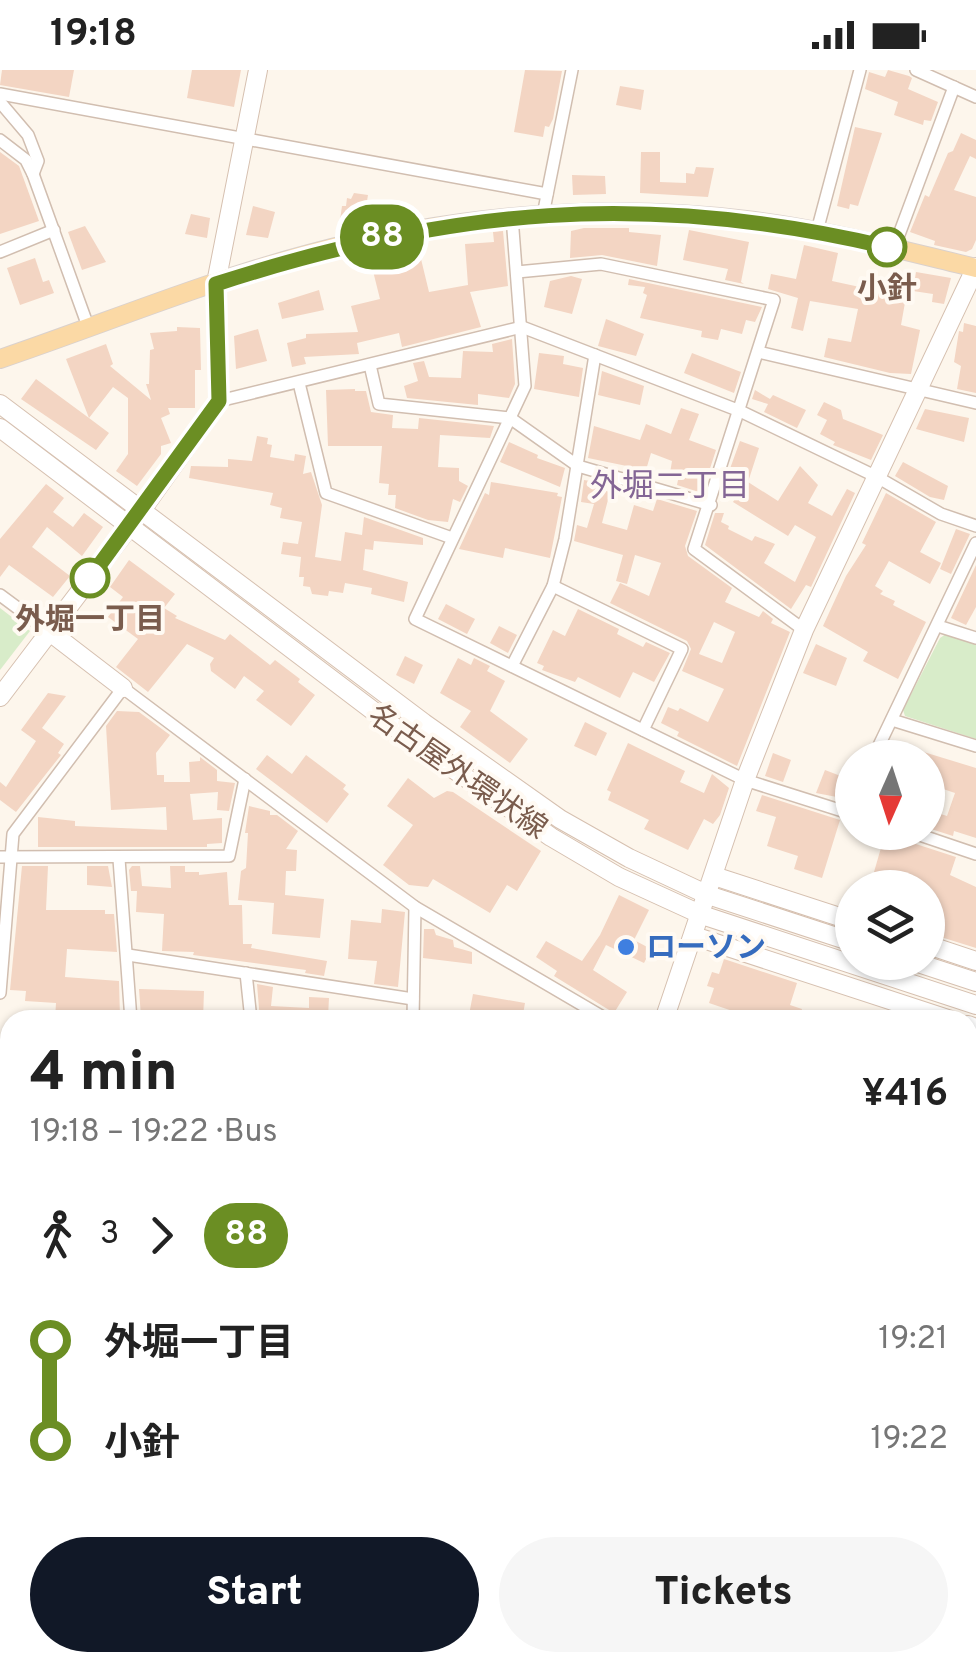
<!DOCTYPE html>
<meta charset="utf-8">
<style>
:root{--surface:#fff;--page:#f6f6f6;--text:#222;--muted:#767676;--accent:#111827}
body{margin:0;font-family:Overpass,"Noto Sans JP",sans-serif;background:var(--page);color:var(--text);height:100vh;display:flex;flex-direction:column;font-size:38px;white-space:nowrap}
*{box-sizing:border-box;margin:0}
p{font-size:32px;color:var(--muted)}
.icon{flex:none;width:55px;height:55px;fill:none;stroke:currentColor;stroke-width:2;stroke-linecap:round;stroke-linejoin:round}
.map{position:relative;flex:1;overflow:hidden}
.sheet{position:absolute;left:0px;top:940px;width:978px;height:662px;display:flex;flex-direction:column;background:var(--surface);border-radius:30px 30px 0 0;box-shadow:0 2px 8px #0004}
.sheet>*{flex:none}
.badge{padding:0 20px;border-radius:32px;font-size:35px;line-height:65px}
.needle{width:65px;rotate:183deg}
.tools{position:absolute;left:835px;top:670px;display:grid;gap:20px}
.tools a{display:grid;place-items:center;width:110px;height:110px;border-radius:50%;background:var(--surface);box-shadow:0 2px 8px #0004;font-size:50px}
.map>.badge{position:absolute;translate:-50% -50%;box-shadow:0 0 0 5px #fff}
.legs{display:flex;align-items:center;gap:15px;height:110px;padding:0 30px;font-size:32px}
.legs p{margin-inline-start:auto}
.overview{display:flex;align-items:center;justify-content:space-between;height:170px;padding:0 30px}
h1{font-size:55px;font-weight:800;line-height:75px}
.action{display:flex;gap:20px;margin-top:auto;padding:20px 30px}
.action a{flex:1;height:115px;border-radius:60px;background:var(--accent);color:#fff;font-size:40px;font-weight:800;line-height:115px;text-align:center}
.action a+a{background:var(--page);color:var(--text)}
ul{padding:0 30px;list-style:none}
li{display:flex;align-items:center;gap:35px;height:100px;font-size:38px}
li i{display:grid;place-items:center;width:15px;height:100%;margin:0 12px;background:currentColor}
li i::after{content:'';width:25px;height:25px;margin:-12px;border:8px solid;border-radius:50%;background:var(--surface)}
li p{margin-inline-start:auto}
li:first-child i{background:linear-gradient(#0000 50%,currentColor 0)}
li:last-child i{background:linear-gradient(currentColor 50%,#0000 0)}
.status{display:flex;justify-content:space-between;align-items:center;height:70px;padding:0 50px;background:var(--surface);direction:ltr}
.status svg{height:28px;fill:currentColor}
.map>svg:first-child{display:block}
.park{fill:#d8ecc9}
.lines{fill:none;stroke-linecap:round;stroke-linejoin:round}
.river{stroke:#bfe3e8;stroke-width:28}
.building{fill:#f3d5c3;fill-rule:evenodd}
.street-casing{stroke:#d1beb0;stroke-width:14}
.secondary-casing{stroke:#d6c0b0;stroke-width:20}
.primary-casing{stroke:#dad1cd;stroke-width:20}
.path{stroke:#d9b8a5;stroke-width:2.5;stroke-dasharray:2.5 8;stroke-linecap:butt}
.street{stroke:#fff;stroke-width:11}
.secondary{stroke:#fff;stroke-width:18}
.primary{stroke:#fbd9a5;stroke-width:18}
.line-1-casing{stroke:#fff;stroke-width:22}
.line-1{stroke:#6b8e23;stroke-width:15}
.stop-1-dot{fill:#fff;stroke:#6b8e23;stroke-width:5}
.shop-dot{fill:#3f7fe0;stroke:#fffaf3;stroke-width:4}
.labels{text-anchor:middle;stroke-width:8;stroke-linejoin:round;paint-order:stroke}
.stop-label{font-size:30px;font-weight:bold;fill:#7a5c4d;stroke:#fffaf3}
.street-label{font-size:30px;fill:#7a5c4d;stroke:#fffaf3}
.shop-label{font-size:30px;font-weight:bold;fill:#366cbe;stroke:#fffaf3;text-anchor:start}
.neighbourhood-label{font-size:32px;fill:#846695;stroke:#fffaf3}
</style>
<div class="status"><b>19:18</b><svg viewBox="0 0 49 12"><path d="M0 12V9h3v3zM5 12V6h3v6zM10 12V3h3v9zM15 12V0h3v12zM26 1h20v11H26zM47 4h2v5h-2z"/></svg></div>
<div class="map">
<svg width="976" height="1602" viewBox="0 0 976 1602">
<rect width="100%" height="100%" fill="#fdf6ec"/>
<g class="park">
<path d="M0 538 30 561 0 600Z"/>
<path d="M946 564 976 574V669L905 646 903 640 940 568Z"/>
</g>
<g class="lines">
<g class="river">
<path d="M968 1050 976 1042"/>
<path d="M439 1602 445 1592"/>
</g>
</g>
<g class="building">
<path d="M2 0H74L69 27 0 15Z"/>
<path d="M192 0H241L234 37 187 28Z"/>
<path d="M525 0 562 1 553 49 549 57 545 56 543 67 514 62Z"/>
<path d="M888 0 909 6 912 8 908 19 938 32 931 51 924 50 923 55 894 45 898 32 865 19 869 2 885 7Z"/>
<path d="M620 16 644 20 641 40 616 35Z"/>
<path d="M855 57 882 63 858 136 850 134 849 139 837 136Z"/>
<path d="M961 63 976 70V89L970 86 954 120 976 127V170L972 179 966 182 934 175 935 171 910 162 925 125 929 127 948 83 953 81Z"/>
<path d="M0 82 19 96 39 151 0 164Z"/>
<path d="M641 82H660V112L686 113V103L694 104 696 97 714 98 708 127 640 123Z"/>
<path d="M572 105 605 106 606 124 573 125Z"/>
<path d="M354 123 368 125 363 155 340 150 342 136H346L347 128 351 129Z"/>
<path d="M253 136 275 142 268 168 246 165Z"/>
<path d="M191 144 210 148 207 168 185 164Z"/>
<path d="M85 156 106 192 82 200 68 162Z"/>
<path d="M584 158H629V162L661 165 657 196 602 185 570 188 571 161Z"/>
<path d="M689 160 749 172 741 212 744 214 725 210 728 199 683 190Z"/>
<path d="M503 161 508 216 470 222 481 257 402 277 399 263 357 273 359 284 304 287 306 294 292 297 287 273 306 268V264L358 262 351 236 380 229 373 201 421 189 429 222 468 215 465 174 494 172 493 162Z"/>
<path d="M804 175 838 183 832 211 906 227 901 255 920 260 911 304 890 303 824 287 828 268 851 272 858 239 810 231 803 261 791 258 798 228 768 219 771 204 796 209Z"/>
<path d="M35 188 43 212 49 210 54 223 20 235 7 198Z"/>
<path d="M916 202 951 208 944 234 932 232 933 224 913 221Z"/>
<path d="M571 206 582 209 572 244 544 237 550 211Z"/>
<path d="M629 209 762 237 755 252 746 250 742 264 721 259 718 270 701 267 702 261 640 248 647 225 643 223 645 217 628 215Z"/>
<path d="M319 220 324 240 282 249 278 233Z"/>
<path d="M606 249 644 264 636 286 598 276Z"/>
<path d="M964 253 976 256V323L957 319 961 296 954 292 959 261 963 262Z"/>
<path d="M177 257 200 258 201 300H195V338H168L170 344 161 348 171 373 161 376V384L137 416 116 401 128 384V328L113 317 89 348 109 363 96 380 21 329 36 309 89 348 66 289 106 274 113 294 110 296 151 330 146 314H149L150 280 154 279 150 263 177 261Z"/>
<path d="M258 259 267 291 236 299 234 266Z"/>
<path d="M512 269 515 314 509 328 478 324V335L407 328 404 316 418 311 413 293 424 291 429 307 461 308 463 281 493 282 492 274Z"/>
<path d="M539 283 564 286 563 294 583 298 579 327 534 319Z"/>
<path d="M692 283 741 302 734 323 684 303Z"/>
<path d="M602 301 644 316 640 335 598 325Z"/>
<path d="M355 319V321H366L371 342 393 345 392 358 418 359 419 348 494 356 490 368 440 365 438 397 459 398V411L468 416 460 432 453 429 448 452 428 450 395 438 396 425H388L389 414 379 413 382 376H328L326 320Z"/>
<path d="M755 320 770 329 773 325 806 340 797 358 764 342 768 334 752 329Z"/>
<path d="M824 332 841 340 843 349 883 365 871 390 833 375 835 372 820 364 827 350 817 345Z"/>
<path d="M681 338 699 344 689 370 716 380 702 423 677 415 679 405 670 403 672 391 651 383 646 400 588 388 594 356 640 370 646 354 671 364Z"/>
<path d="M925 339 969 348 964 372 916 359Z"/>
<path d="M257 366 268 368 267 374 272 375 270 387 294 391 295 384 306 386 303 404 311 402 322 435 315 487 341 491 345 462 362 465 364 447 423 468V475L374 471 373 480 365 479 363 500 408 512 404 532 371 524 372 518 345 513 343 523 329 521 328 526 312 524 310 517 303 516 304 507H299L301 487 281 484 283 472 298 474 302 452 280 448 282 438 270 435 273 423 189 408 191 396 228 397V389L252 391Z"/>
<path d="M740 371 759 378 748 412 778 431 800 396 818 415 808 433 832 446 847 419 855 423 811 517 806 515 791 539 705 475 715 443H724L721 452 729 456 728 459 752 471 755 466 775 474 764 493 795 512 816 467 795 455 788 466 733 432 736 427 725 420 732 408 727 407Z"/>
<path d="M509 372 538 385 537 388 565 398 560 417 500 392Z"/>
<path d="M903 392 948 416 944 430 930 427 895 406Z"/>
<path d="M584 410 596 412 595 418 610 422 602 453 627 460 634 435 653 441 657 429 697 441 685 476 688 486 732 518 725 532 759 547 763 541 773 549 771 553 790 562 737 696 677 666 679 662 661 653 668 637 678 641 680 638 708 652 724 619 682 601 691 579 687 571 610 533 620 513 649 526 661 493 635 485 627 514 616 511 623 485 574 471 577 455 587 458 594 434 581 432ZM714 552 735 562 722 593 699 584Z"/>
<path d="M491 412 558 423 557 426 562 427 550 488 505 478 503 488 459 479 485 423 489 425Z"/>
<path d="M46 414 64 428 53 442 73 457 84 443 103 457 82 486 47 457 32 477 70 506 53 527 9 495 0 507V469Z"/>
<path d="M886 423 936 452 920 482 941 493 930 514 889 491 875 516 883 521 880 524 895 531 893 535 926 552 898 609 863 591 868 582 823 556 846 506 866 475 862 473Z"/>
<path d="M956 459 970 464 951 504 940 499Z"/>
<path d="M129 490 175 524 164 538 177 546 175 548 225 570 230 564 270 595 275 590 300 609 298 612 315 625 291 656 256 630 264 621 244 606 235 619 211 601 210 594 214 588 187 574 148 622 116 597 138 569 108 547 123 527 110 517Z"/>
<path d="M976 495V537L966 555 951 548Z"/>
<path d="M446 534 475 549 467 564 438 549Z"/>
<path d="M578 539 619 559 617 564 643 577 646 572 670 583 654 612 633 602 620 628 578 607 575 612 542 600 544 596 537 593 553 560 565 566Z"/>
<path d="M499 556 517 565 508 583 490 573Z"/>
<path d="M816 574 847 588 836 616 803 603Z"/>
<path d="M405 586 423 595 414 614 396 605Z"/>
<path d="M458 588 471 595 474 588 490 596 487 601 505 611 490 641 528 669 510 693 460 657 471 641 440 623Z"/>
<path d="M48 623 66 626 42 658 64 674 58 683 61 685 16 742 0 730V712L6 717 36 671 21 660Z"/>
<path d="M117 641 139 642 170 665 156 683 157 705H164V712H190L189 692 200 691V687L217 700V711L235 713 229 741 217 740 218 722 190 724 193 750 222 748V773L207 774V777H38V747L75 751V756L167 760 166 737 111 740 106 656Z"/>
<path d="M585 652 607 663 596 686 574 676Z"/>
<path d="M891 672 976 698V768L954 761 953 766 928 758V740L947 746 955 723 928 714V688H884Z"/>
<path d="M628 673 685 701 680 712 704 723 712 704 729 718 720 745 713 754 704 749 688 780 644 759 649 750 608 730 611 722 607 720Z"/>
<path d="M773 683 791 690 783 712 765 706Z"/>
<path d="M267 685 292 704 306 685 346 715 343 719 349 724 327 753 256 699Z"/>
<path d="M825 700 851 710 842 728 816 723Z"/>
<path d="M408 708 434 728 447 721 453 722 541 781 517 821 507 815 490 843 433 809 428 817 409 815 383 795 413 755 387 736Z"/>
<path d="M762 725 840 750 822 808 794 799 798 786 767 776 776 747 756 741Z"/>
<path d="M249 736 270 741V745H277L298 761 286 779 297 780 296 801H286L285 825 324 829 320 868 272 864 274 833 238 830 241 801 246 798 248 763H245Z"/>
<path d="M885 764 956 787 950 805 976 817V878L928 863V818H913L874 802Z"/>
<path d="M22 796H48L46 840H105V844H114L117 882 67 879 65 907 119 911 120 947 55 950 56 933 25 931 26 921 10 920Z"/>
<path d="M87 796H108L112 817 87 815Z"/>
<path d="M132 796H140L142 816 171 818 170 796H185V802H199V805L227 802 229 835H242L243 874H252L251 878 327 891 324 906 305 903 306 900 193 885 194 882 162 881 164 844 136 842 137 821H131L129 800Z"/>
<path d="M619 825 649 840 634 870 651 879 644 893 606 875 593 900 627 922 614 943 554 906 557 901 536 887 546 871 582 891 600 865Z"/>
<path d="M382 839 405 842 398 917 374 914 377 891 348 889 351 850 381 853Z"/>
<path d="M424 859H434L436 865 453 870 454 877 472 882V894L423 888Z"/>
<path d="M724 889 797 913 790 935 802 939 799 950H759L709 933 714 918 707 916 712 902 719 904Z"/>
<path d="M257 914 273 917 271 936 309 938V927L329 928 328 947 260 950Z"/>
<path d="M139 919 204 921 203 950 178 948V944L141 947Z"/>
<path d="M473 924 525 933 522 950H468Z"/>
</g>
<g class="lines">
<g class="street-casing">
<g id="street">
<path d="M916 0 976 27"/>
<path d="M0 24 547 124"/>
<path d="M0 32 28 65 38 91 33 104"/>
<path d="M0 70 26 90 33 104 89 259"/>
<path d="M543 145 572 0"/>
<path d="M512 147 525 316 415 549 745 710 852 744"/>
<path d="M817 161 860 0"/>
<path d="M894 178 954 17"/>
<path d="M0 182 54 160"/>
<path d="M517 202 601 194 774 230 694 479 804 560"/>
<path d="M758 282 976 333"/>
<path d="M370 295 379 334 510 348 578 396 711 435"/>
<path d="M299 313 326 423 452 468"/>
<path d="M219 331 522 257 740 341 877 407 941 444 976 456"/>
<path d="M553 516 682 579 643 660"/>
<path d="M0 525 50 562"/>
<path d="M938 556 976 568"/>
<path d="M512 596 553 516 565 469 595 285"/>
<path d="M892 650 976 676"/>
<path d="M873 688 976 473"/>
<path d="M911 762 976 784"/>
<path d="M0 787 229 786 245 709"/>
<path d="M119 789 131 950"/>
<path d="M128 885 413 929"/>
<path d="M246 903 251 950"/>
<path d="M0 923 13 764 123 618 415 837 608 950"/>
<path d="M413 950 415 837"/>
<path d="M0 1066H10"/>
<path d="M968 1121 976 1112"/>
<path d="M968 1221 976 1226"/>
<path d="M0 1252 10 1255"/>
<path d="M968 1374 976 1380"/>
<path d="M0 1470 10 1469"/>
<path d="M968 1522 976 1527"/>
<path d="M862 1592 878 1602"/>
<path d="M0 1597 41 1592"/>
<path d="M170 1602 173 1592"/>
<path d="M406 1602 412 1592"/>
<path d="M692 1602 698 1592"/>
</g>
</g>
<g class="secondary-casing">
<g id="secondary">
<path d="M0 334 424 653 560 749 629 788 708 825 852 872"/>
<path d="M0 358 413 671 551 767 619 807 702 845 976 935"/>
<path d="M50 562 123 618"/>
<path d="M0 627 141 441 219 331 216 213 258 0"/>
<path d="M714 806 852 851"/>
<path d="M694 866 951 950"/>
<path d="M928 875 976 891"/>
<path d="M915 892 976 912"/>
<path d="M664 950 745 710 804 560 976 197"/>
<path d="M968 955 976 958"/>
<path d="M0 1150 10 1153"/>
<path d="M968 1582 976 1568"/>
<path d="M956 1602 961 1592"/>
</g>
</g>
<g class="primary-casing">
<path id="primary" d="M0 289C103 254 204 212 309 184 450 146 601 132 746 150 824 159 900 180 976 198"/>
</g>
<g class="path">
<path d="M968 1012 976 1003"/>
<path d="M968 1092 976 1083"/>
<path d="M486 1602 493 1592"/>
</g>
<use href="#street" class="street"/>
<use href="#secondary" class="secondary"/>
<use href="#primary" class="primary"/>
</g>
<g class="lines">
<g class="line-1-casing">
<path id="line-1" d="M90 508 219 331 216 214C449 138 646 120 887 177"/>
</g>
<use href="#line-1" class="line-1"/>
</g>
<g class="stop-1-dot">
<circle cx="887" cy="177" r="18"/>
<circle cx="90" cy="508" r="18"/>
</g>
<circle class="shop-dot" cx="626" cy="877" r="10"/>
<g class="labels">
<g class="stop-label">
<text x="887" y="228">小針</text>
<text x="90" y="559">外堀一丁目</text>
</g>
<g class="street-label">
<text transform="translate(458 701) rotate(35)" y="10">名古屋外環状線</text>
</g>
<g class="shop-label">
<text x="646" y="887">ローソン</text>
</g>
<g class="neighbourhood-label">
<text x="670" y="426">外堀二丁目</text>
</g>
</g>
</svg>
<div class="tools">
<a><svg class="needle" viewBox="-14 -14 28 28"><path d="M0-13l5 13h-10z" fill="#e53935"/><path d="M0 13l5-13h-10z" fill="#767676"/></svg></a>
<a><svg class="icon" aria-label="layers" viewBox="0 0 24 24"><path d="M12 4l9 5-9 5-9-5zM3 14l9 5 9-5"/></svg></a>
</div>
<b class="badge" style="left:382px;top:167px;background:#6b8e23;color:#fff">88</b>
<section class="sheet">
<div class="overview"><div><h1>4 min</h1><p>19:18 – 19:22 · Bus</p></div><b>¥416</b></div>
<div class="legs"><svg class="icon" aria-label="walk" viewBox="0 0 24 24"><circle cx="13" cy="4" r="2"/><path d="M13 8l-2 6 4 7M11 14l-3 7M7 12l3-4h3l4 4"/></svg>3<svg class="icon" aria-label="forward" viewBox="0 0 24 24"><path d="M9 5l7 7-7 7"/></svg><b class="badge" style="background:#6b8e23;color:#fff">88</b></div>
<ul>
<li><i style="color:#6b8e23"></i><b>外堀一丁目</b><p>19:21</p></li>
<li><i style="color:#6b8e23"></i><b>小針</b><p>19:22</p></li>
</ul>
<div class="action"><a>Start</a><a>Tickets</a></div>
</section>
</div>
